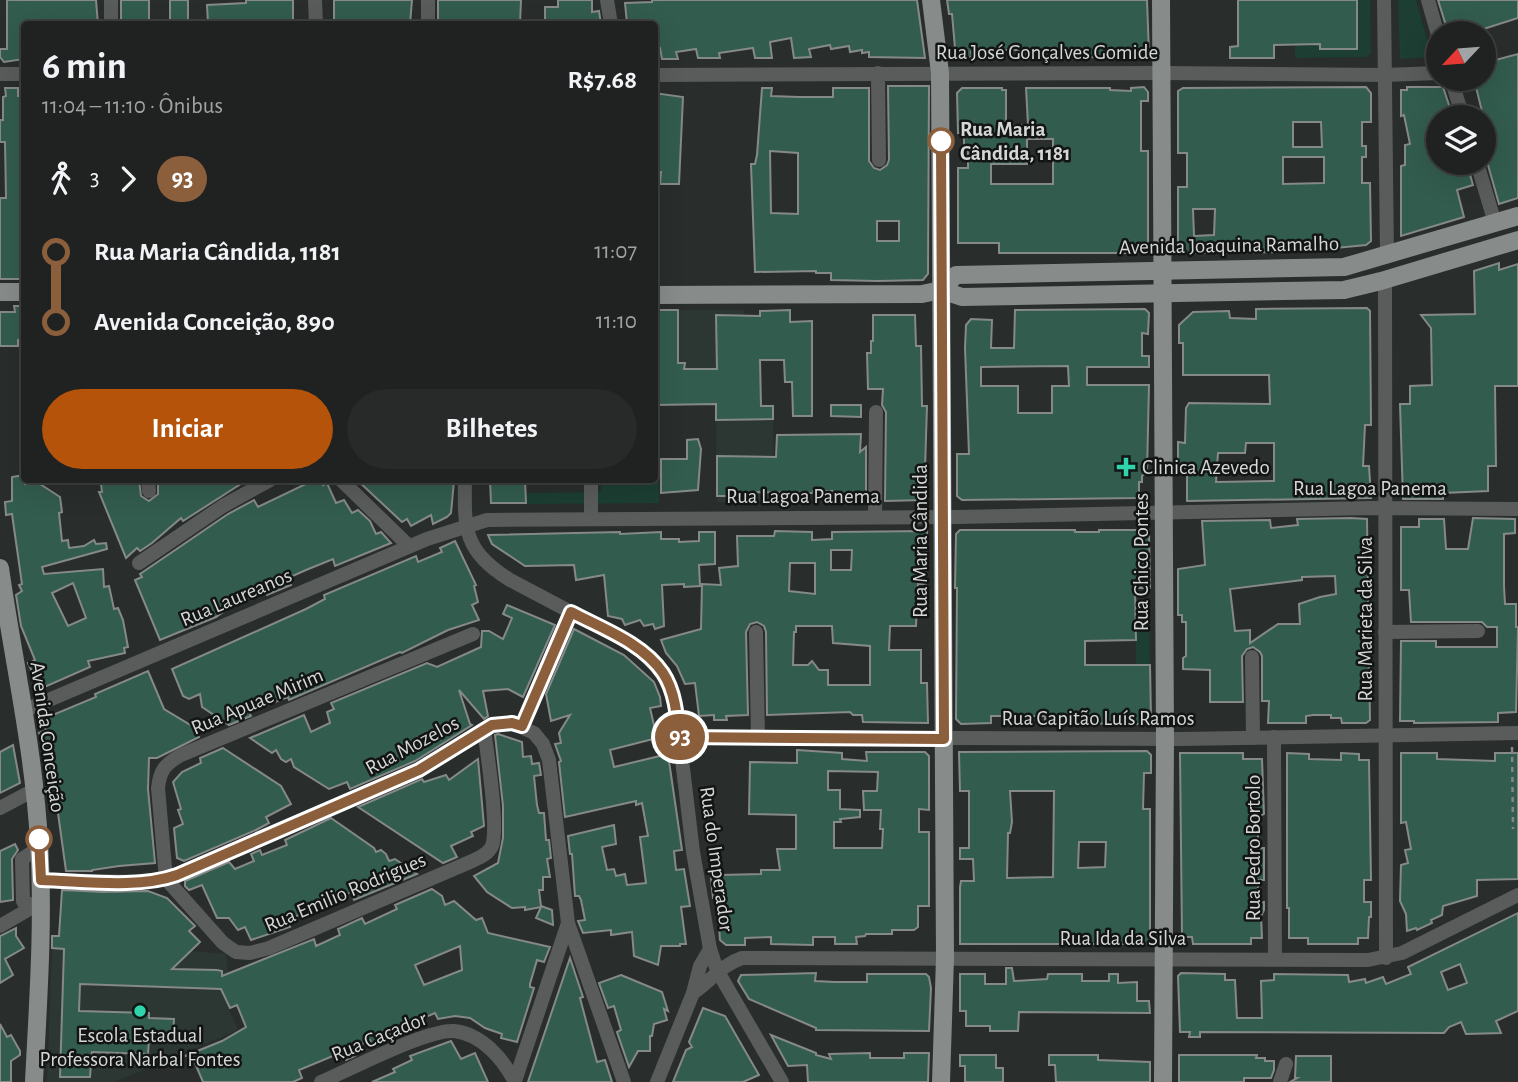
<!DOCTYPE html>
<html lang="pt">
<meta charset="utf-8">
<style>
:root{--surface:#1f2220;--page:#272a29;--text:#f1f3f6;--muted:#a1a4a5;--line:#3c3f3e;--accent:#b45309}
body{margin:0;font-family:"Alegreya Sans",sans-serif;background:var(--page);color:var(--text);height:100vh;display:flex;flex-direction:column;font-size:26px;white-space:nowrap}
*{box-sizing:border-box;margin:0}
p{font-size:23px;color:var(--muted)}
.icon{flex:none;width:38px;height:38px;fill:none;stroke:currentColor;stroke-width:2;stroke-linecap:round;stroke-linejoin:round}
.map{position:relative;flex:1;overflow:hidden}
.sheet{position:absolute;left:21px;top:21px;width:637px;height:462px;display:flex;flex-direction:column;background:var(--surface);border-radius:7px;box-shadow:0 7px 28px #0002,0 0 0 2px var(--line)}
.sheet>*{flex:none}
.badge{padding:0 14px;border-radius:23px;font-size:24px;line-height:46px}
.needle{width:46px;rotate:244deg}
.tools{position:absolute;left:1426px;top:21px;display:grid;gap:14px}
.tools a{display:grid;place-items:center;width:70px;height:70px;border-radius:50%;background:var(--surface);box-shadow:0 7px 28px #0002,0 0 0 2px var(--line);font-size:35px}
.map>.badge{position:absolute;translate:-50% -50%;box-shadow:0 0 0 4px #fff}
.legs{display:flex;align-items:center;gap:10px;height:77px;padding:0 21px;font-size:23px}
.legs p{margin-inline-start:auto}
.headline{display:flex;align-items:center;justify-content:space-between;height:119px;padding:0 21px}
h1{font-size:38px;font-weight:600;line-height:52px}
.cta{display:flex;gap:14px;margin-top:auto;padding:14px 21px}
.cta a{flex:1;height:80px;border-radius:42px;background:var(--accent);color:#fff;font-size:28px;font-weight:600;line-height:80px;text-align:center}
.cta a+a{background:var(--page);color:var(--text)}
ul{padding:0 21px;list-style:none}
li{display:flex;align-items:center;gap:24px;height:70px;font-size:26px}
li i{display:grid;place-items:center;width:10px;height:100%;margin:0 9px;background:currentColor}
li i::after{content:'';width:18px;height:18px;margin:-9px;border:5px solid;border-radius:50%;background:var(--surface)}
li p{margin-inline-start:auto}
li:first-child i{background:linear-gradient(#0000 50%,currentColor 0)}
li:last-child i{background:linear-gradient(currentColor 50%,#0000 0)}
.map>svg:first-child{display:block}
.built{fill:#2c3733}
.green{fill:#1c3e33}
.building{fill:#325c4e;stroke:#858987;stroke-width:2;fill-rule:evenodd}
.lines{fill:none;stroke-linecap:round;stroke-linejoin:round}
.path{stroke:#828584;stroke-width:2.5;stroke-dasharray:5 5;stroke-linecap:butt}
.minor{stroke:#5a5c5b;stroke-width:14}
.major{stroke:#878b89;stroke-width:18}
.line-1-casing{stroke:#fff;stroke-width:16}
.line-1{stroke:#8b5e3c;stroke-width:10}
.stop-1-dot{fill:#fff;stroke:#8b5e3c;stroke-width:3.5}
.poi-dot{fill:#2fd4aa;stroke:#131514;stroke-width:2.5}
.labels{text-anchor:middle;stroke-width:5;stroke-linejoin:round;paint-order:stroke}
.street-label{font-size:21px;fill:#d5d7d6;stroke:#131514}
.stop-label{font-size:21px;font-weight:bold;fill:#d5d7d6;stroke:#131514;text-anchor:start}
.poi-label{font-size:21px;fill:#d5d7d6;stroke:#131514;text-anchor:start}
</style>
<div class="map">
<svg width="1518" height="1082" viewBox="0 0 1518 1082">
<rect width="100%" height="100%" fill="#292d2b"/>
<g class="built">
<path d="M678 310H744L742 407 773 406 774 502H717L716 405 680 404Z"/>
<path d="M52 949 178 950 226 954 228 973 222 993 238 1030 115 1082H47Z"/>
</g>
<g class="green">
<path d="M1357 0H1370L1371 53 1366 57 1295 58V44H1320V49L1357 48Z"/>
<path d="M1398 0H1416L1432 57 1400 59Z"/>
<path d="M654 405H658L659 503 526 504 525 493 601 492V480H654Z"/>
<path d="M1135 600H1149L1150 665H1136Z"/>
</g>
<g class="building">
<path d="M7 0H96L98 24H24V59L4 62 0 57V49H7Z"/>
<rect x="121" y="0" width="28" height="24"/>
<rect x="170" y="0" width="18" height="24"/>
<path d="M246 0H293V24H208L207 5 246 3Z"/>
<path d="M334 0H412L410 24H334Z"/>
<path d="M438 0H521L520 24H438Z"/>
<path d="M558 0H592V12L599 11 601 24H545V7H558Z"/>
<path d="M652 0H917L925 58 869 57V52L862 53V50L850 52 849 46 831 49 830 45 809 49 811 57 794 58 791 38 770 42 772 58H755L753 48 719 53 720 58H698L696 49 676 52 678 59H662L660 48 654 49V24H627L625 3 652 2Z"/>
<path d="M947 0H1147L1149 54 1145 58 1077 57 1076 49 1038 51V58H1026V50H1000L971 52 972 57 956 59 952 14H949Z"/>
<path d="M1238 0H1357V49H1320V44L1274 45V58H1230V47L1238 46Z"/>
<path d="M1438 0H1518V18L1471 33H1455L1453 28 1447 29Z"/>
<path d="M1518 54V198L1499 204 1486 158 1493 156 1474 79H1484V63Z"/>
<path d="M888 86H929L928 274 923 280 878 281 831 280V273H816V271L755 272 751 164H755L757 155 762 88H772L771 96 799 97H833V88H869V161L874 168 880 170 887 165 889 160ZM770 151 798 153V214L771 213ZM877 221H899V241H877Z"/>
<path d="M1144 87 1148 92V101H1141V151H1148V246L1139 253H999V243H958V168H968V145H964V133H958L957 93 962 88H1002V90H1006V125H1028L1026 88H1110V90L1131 91V88ZM1027 139H1053V184H991V164H1027Z"/>
<path d="M1366 87 1371 93V122H1362V146H1366V157H1362V183H1370L1371 241 1366 245 1304 251 1285 249V252L1186 253 1178 247V187H1187V153H1178V91L1183 88ZM1293 122H1321L1322 147H1293ZM1283 157H1324V183L1283 184ZM1193 209H1215L1214 235 1194 236Z"/>
<path d="M1407 87H1443L1451 111 1446 112 1447 117H1438V163L1467 164 1473 185 1457 190 1464 217 1401 236V166L1405 165V145L1410 144 1404 115 1401 116V90H1407Z"/>
<path d="M5 88H18V96H24V268H20V279H0V198H6L5 142H0V120H3V97L6 96Z"/>
<path d="M654 93 683 97 679 184H660L661 172H654Z"/>
<path d="M1499 263V270L1518 264V386H1495L1496 466H1488V491L1443 493V499H1403L1400 404H1410V386L1432 385 1431 328 1421 315 1475 314 1474 271Z"/>
<path d="M14 306H24V341L18 340V346H0V312H15Z"/>
<path d="M1367 308 1370 311 1371 425H1365L1363 466H1369L1371 498 1187 501V468H1178V442L1185 443 1186 408 1189 403 1270 404 1269 375H1183V343H1179V325L1193 312 1229 311 1230 318 1256 319V309ZM1246 443H1274V481L1216 482 1218 453H1245Z"/>
<path d="M1145 309 1149 313 1148 334 1142 333V356H1149V367H1087V385H1149L1147 472 1142 476V482H1139V498L962 500 957 496V454H969L965 348 966 325 971 319 992 320 991 348H1014L1015 310ZM1068 366 1069 386H1052V413H1018V386H981V367Z"/>
<path d="M654 310H678V363H685L684 369H717L716 315 760 316V311L790 310V322L812 321V416H793L792 382H785L784 360H760L761 406H773V419L716 420V404L654 405Z"/>
<path d="M873 315H915L916 346H921L922 406H927L924 500 885 501 886 412 882 405 883 389H868L867 353H871V341H873Z"/>
<path d="M831 405H861V417L831 416Z"/>
<path d="M861 434 860 452 866 447V501H832V491H813V493L751 492V496H717V456L776 457 777 435Z"/>
<path d="M698 439 701 449 698 490 661 493V459H687V440Z"/>
<path d="M24 475 25 484 37 482 60 497 62 512 59 513 62 541 68 540 69 548 84 546 94 540 96 544 106 543 107 549 42 567 44 574 103 569 104 587 109 586 114 609 118 608 123 620 128 647 124 648 125 653 88 661 90 667 40 689 28 663 35 660 21 626 16 595 22 591 19 585 22 584 12 514 6 515 5 502 12 501V477ZM73 583 86 618 68 626 52 593Z"/>
<path d="M113 480H139L141 496 149 501 158 494V480H247L183 521 181 518 152 543 140 551 137 548 126 558 99 492H102L101 484 113 483Z"/>
<path d="M314 480H321L323 485 327 483 336 503 344 500 352 513 358 510 370 521 376 534 381 532 391 543 335 566 333 559 306 570 288 578 291 585 267 595 265 590 230 607 216 617 160 640 135 580 142 577 140 574 228 514 254 500 258 507Z"/>
<path d="M357 480 454 481 451 513 447 517 433 524 431 515 411 526 407 519 402 522Z"/>
<path d="M490 480H525L526 503H491Z"/>
<path d="M1351 518 1367 519 1370 720 1366 723H1342L1341 718H1331V715H1313L1306 716V723H1268L1269 701H1262V656L1260 652 1253 647 1247 649 1242 656 1243 702H1210V670L1183 669V658L1186 656V622H1182V615H1178V569L1205 565 1202 521 1270 520 1271 528 1298 525 1297 519ZM1335 576 1336 594 1320 597 1299 604 1300 624H1278L1250 643V630L1235 631 1230 589 1302 580V577Z"/>
<path d="M1473 518 1515 519V533L1504 534V586L1505 604H1516V627H1518L1516 712 1498 713V722L1414 723V721H1400L1401 641H1436V647H1497V627H1487L1482 622H1411L1409 590H1401V527H1419V519H1444L1446 549H1468Z"/>
<path d="M960 530H1075V532H1099V530H1149L1150 588H1135L1136 640 1085 641V665H1150L1151 719 1145 724 1045 723V716H991V723L961 724 956 719 957 588H955L956 534Z"/>
<path d="M775 531 812 532V540L832 539V532L927 531 926 584H918L916 626H890L889 650H921V683H927L928 723 863 722 862 715H853L850 712 767 715 766 632 764 626 757 622 750 624 746 632 748 715 726 716 727 720H714V715L699 716 695 683 685 684 677 666 666 653 661 640 701 629 702 584 721 585 719 568 738 566 737 536H774ZM831 550H852L851 570H831ZM790 563H815V594L789 591ZM796 626H832L833 643 870 646V685H828V670H819L812 661 808 665H793L794 632H796Z"/>
<path d="M620 532V534L661 532V539H679V542L699 541V532H715V564L699 565 700 586 684 587V584L662 585 664 626 655 629 653 624 644 626 640 620 625 625 622 619 608 616 604 575 576 580 574 565 525 566 492 544 488 535Z"/>
<path d="M455 541 476 585 474 586 478 602 472 605 479 620 448 630 402 653 400 652 289 700 288 697 249 712 251 716 229 725 202 707 200 694 189 699 183 696 172 669 306 609 325 599 324 595 416 556 418 562 442 552 440 548Z"/>
<path d="M507 605 555 625 523 697 508 689 483 691 488 716 484 719 459 690 470 724 472 725 415 761 350 789 347 782 329 789 294 767 291 759 286 762 281 759 276 750 272 753 250 738 304 715 311 732 330 723 327 712 334 709 331 703 427 663 437 667 481 647 482 631H489L503 639 512 618 503 614Z"/>
<path d="M574 629 624 655 654 682 660 697 661 706 650 708 657 738 610 750 614 767 668 754 682 850 674 851 676 870 684 869 690 906 681 907 686 944H680V946H661L658 965 634 956 632 932 611 935V930L583 933 578 921 585 920 581 900 579 896H575L572 854H570L568 836 614 825 616 844 602 847 607 870 614 869 616 876 625 874 627 885 646 883 640 837 648 836 642 803 636 805V801L565 817 559 762 561 761 555 744 561 743 559 733 570 715 551 721 546 694Z"/>
<path d="M148 671 164 709 192 726 199 737 157 758H149L148 789 155 863 119 866 92 870V871H66L54 784 52 785 51 775 45 766 53 762 39 733 46 730 43 719 96 697 95 694Z"/>
<path d="M498 734 522 742 523 757 531 756 532 764 539 763 541 775 534 776 537 805 539 813H544L546 840H549L551 858 547 859 550 877H543V890H539L541 906 552 910 553 925 536 918 541 907 525 910V907L512 908 487 892 474 876 498 863 503 838V806L495 735Z"/>
<path d="M13 745 20 783 0 793V752Z"/>
<path d="M223 748 281 786 291 804 266 817 269 823 256 830 184 861 177 858 174 828 183 824 178 810 181 809 173 782 182 772 201 763 200 758Z"/>
<path d="M797 750 842 753V759L867 761 866 752H925L929 756V810L919 809V832H929V906H918V927L914 930H892V934H866L865 936 856 937 857 944H835V937H813V945L771 944V937L745 938V945H726L720 940 717 898H713L711 878 720 856V875L761 874V870H780L777 849H796V815L749 814 750 762 797 763ZM828 771 878 772 877 791H863L864 810H881L880 829H883L882 848H834V822H841L840 819 860 817V810L840 809V790H828Z"/>
<path d="M1147 751 1151 755V773H1144L1143 809H1150V944H960V887L961 881H974L973 859H960V848H969V791H960L959 752ZM1010 791H1054L1053 877 1007 878 1008 833H1010L1012 822ZM1079 842H1106L1105 867 1078 868Z"/>
<path d="M1180 753H1243V759H1262L1264 814 1258 817V848H1264V880H1258V902H1264V910L1261 916 1262 938H1251V944H1193L1192 937H1182Z"/>
<path d="M1287 753 1309 754V759L1341 760V753L1359 754V760H1369L1371 880H1364V902H1371V917H1369L1368 938H1358V944H1308V938H1289V908H1287Z"/>
<path d="M1401 753H1437V759L1495 761V753H1518V879L1477 880V896L1443 906 1442 915 1431 920 1432 923 1417 930 1416 928 1407 931 1406 914 1400 901 1401 865 1408 863 1405 850 1411 849 1406 822 1401 823Z"/>
<path d="M478 759 484 826 471 832 473 836 451 846 457 857 443 863 358 807 422 779 424 782 446 775 449 780Z"/>
<path d="M331 818 374 848 376 852 381 850 386 854 389 861 395 859 417 874 354 900 351 892 287 920 290 927 251 940 245 927 238 930 229 918H217L202 885 189 890 185 886V881L229 862 235 869 254 861 251 854 260 850 262 855 287 845 285 840Z"/>
<path d="M15 844 18 850 12 859 13 900 0 902V851Z"/>
<path d="M432 889 442 896 445 905 454 901 476 920 482 918 488 933 550 947 544 962 537 960 530 984V987L534 988 517 1042 501 1038 502 1034 485 1028 470 1018 455 1016 438 1019 435 1013 407 1025 409 1031 373 1047 370 1040 352 1049 355 1056 346 1060 343 1053H340L299 1070 302 1078 293 1082H203L192 1056H185L222 1041 246 1027 237 1005 230 1008 221 989 80 984 79 1011 149 1013V1018L174 1019 173 1036H166L165 1041 149 1040 148 1054 92 1052 90 1077H60L64 949 52 948V936H59L62 890 103 892 148 891 167 898 195 926 189 931 200 942 172 969 217 970 222 971V976L314 939 316 946 340 935 338 929 362 918 365 924 397 909 395 905ZM460 946 462 970 424 985 415 965Z"/>
<path d="M1518 913V1011L1496 1021 1501 1033 1466 1034 1461 1022 1449 1027 1444 1033 1200 1032V1037H1189L1190 1032H1180L1178 976 1181 973 1225 974V980H1235L1237 1018H1262L1261 981 1274 980V974L1348 975 1349 982 1365 979 1366 983 1383 977 1386 984 1411 974 1408 967ZM1460 964 1467 983 1448 990 1441 972Z"/>
<path d="M16 928V936L24 948 5 959 13 975 0 983V936Z"/>
<path d="M570 958 583 997 580 998 597 1062 605 1060 612 1082H528Z"/>
<path d="M1006 968H1012L1014 981 1047 979 1048 974H1082V981H1109V974H1118V983L1137 982V1001H1149L1150 1013 1019 1012 1018 1031H990V1026H966V1011H960V974H985V984H1006Z"/>
<path d="M816 973 815 981 835 982H867V974H926L929 977 931 988 929 1031 816 1030V1028L749 999 738 981 741 975Z"/>
<path d="M621 975 662 992 668 1011 664 1009 667 1020 654 1024 652 1036H650V1051H638L629 1067 617 1032 621 1030 614 1006 608 1008 599 983Z"/>
<path d="M703 1008 725 1016 759 1075 743 1082H673L686 1050 692 1047 689 1042Z"/>
<path d="M0 1024 7 1037 11 1035 20 1051V1055L11 1061V1082H0Z"/>
<path d="M771 1035 816 1053V1055L831 1059 829 1054 870 1053V1058H904V1053H929L928 1082H808L807 1065 788 1066Z"/>
<path d="M451 1041 461 1059 475 1053 488 1082H372L395 1072 393 1069 412 1060 410 1056Z"/>
<path d="M960 1055H996V1068H1003V1082H965V1066H960Z"/>
<path d="M1049 1055H1098V1060L1150 1062V1082H1056L1055 1065H1049Z"/>
<path d="M1179 1055H1257L1256 1058H1265V1061H1274V1070L1271 1078H1244V1082H1179Z"/>
<path d="M1296 1056H1331V1082H1290L1297 1078H1295Z"/>
</g>
<g class="lines">
<path class="path" d="M1512 747 1513 829"/>
<g class="minor">
<path d="M315 0 316 24"/>
<path d="M607 0 611 24"/>
<path d="M1384 0 1387 255"/>
<path d="M1428 0 1438 35"/>
<path d="M111 24V0"/>
<path d="M428 24V0"/>
<path d="M878 73 879 160"/>
<path d="M0 74H24"/>
<path d="M654 75 1162 73 1385 75 1438 73"/>
<path d="M1451 79 1463 117"/>
<path d="M1477 163 1495 223"/>
<path d="M1385 280 1386 958"/>
<path d="M148 480 149 491"/>
<path d="M341 480 409 546"/>
<path d="M465 480C464 530 464 551 510 580L633 645C662 668 671 682 677 718L693 852 710 949 717 970 782 1082"/>
<path d="M591 480V518"/>
<path d="M875 517 876 412"/>
<path d="M139 563 223 506 270 480"/>
<path d="M756 632 758 738"/>
<path d="M1385 632 1478 631"/>
<path d="M473 634 181 755C165 764 160 770 158 788L166 879 223 943 236 952 250 953 269 948 470 862C478 858 488 855 492 846 499 827 487 752 484 729"/>
<path d="M1252 657 1253 738"/>
<path d="M23 711 427 539 487 520 957 517 1370 508 1518 509"/>
<path d="M522 725 571 612"/>
<path d="M679 737 1181 739 1518 733"/>
<path d="M1274 737 1275 959"/>
<path d="M0 808 34 790"/>
<path d="M41 880 138 882 166 879 419 770 492 725 512 723 534 733 543 744 549 760 568 923 624 1082"/>
<path d="M34 906 23 901 22 859 40 847"/>
<path d="M0 926 38 904"/>
<path d="M693 993C711 981 721 965 742 958L1368 960 1402 953 1518 895"/>
<path d="M515 1081 568 923"/>
<path d="M321 1082C349 1070 427 1029 454 1031 482 1034 503 1059 515 1082"/>
<path d="M657 1082 693 993 700 966 710 949"/>
<path d="M1280 1082 1286 1064"/>
</g>
<g class="major">
<path d="M931 0 940 73 945 958 941 1082"/>
<path d="M1161 0 1165 739 1163 1082"/>
<path d="M941 290 962 297 1344 290 1381 281 1518 240"/>
<path d="M0 292H24"/>
<path d="M654 295 922 294 941 290 956 275 1344 267 1518 216"/>
<path d="M0 568C13 659 34 750 39 842 44 922 38 1002 34 1082"/>
</g>
</g>
<g class="lines">
<g class="line-1-casing">
<path id="line-1" d="M39 839 41 880C83 881 137 889 177 875L419 770 492 725 512 723 522 726 571 612C601 628 643 643 663 673 675 691 677 715 679 737L944 739 941 141"/>
</g>
<use href="#line-1" class="line-1"/>
</g>
<g class="stop-1-dot">
<circle cx="941" cy="141" r="12"/>
<circle cx="39" cy="839" r="12"/>
</g>
<g class="poi-dot">
<path d="M1122.5 456.5h7v7h7v7h-7v7h-7v-7h-7v-7h7z"/>
<circle cx="140" cy="1011" r="7"/>
</g>
<g class="labels">
<g class="street-label">
<text x="1047" y="59">Rua José Gonçalves Gomide</text>
<text transform="translate(1229 245) rotate(-1)" y="7">Avenida Joaquina Ramalho</text>
<text x="1370" y="495">Rua Lagoa Panema</text>
<text x="803" y="503">Rua Lagoa Panema</text>
<text transform="translate(920 541) rotate(-90)" y="7">Rua Maria Cândida</text>
<text transform="translate(1141 562) rotate(-90)" y="7">Rua Chico Pontes</text>
<text transform="translate(236 597) rotate(-23)" y="7">Rua Laureanos</text>
<text transform="translate(1365 619) rotate(-90)" y="7">Rua Marieta da Silva</text>
<text transform="translate(257 701) rotate(-23)" y="7">Rua Apuae Mirim</text>
<text x="1098" y="725">Rua Capitão Luís Ramos</text>
<text transform="translate(48 737) rotate(82)" y="7">Avenida Conceição</text>
<text transform="translate(412 745) rotate(-28)" y="7">Rua Mozelos</text>
<text transform="translate(1253 848) rotate(-90)" y="7">Rua Pedro Bortolo</text>
<text transform="translate(717 859) rotate(82)" y="7">Rua do Imperador</text>
<text transform="translate(345 892) rotate(-23)" y="7">Rua Emilio Rodrigues</text>
<text x="1123" y="945">Rua Ida da Silva</text>
<text transform="translate(379 1036) rotate(-22)" y="7">Rua Caçador</text>
</g>
<g class="stop-label">
<text x="960" y="136">Rua Maria<tspan x="960" dy="24">Cândida, 1181</tspan></text>
</g>
<g class="poi-label">
<text x="1142" y="474">Clinica Azevedo</text>
<text x="140" y="1042" text-anchor="middle">Escola Estadual<tspan x="140" dy="24">Professora Narbal Fontes</tspan></text>
</g>
</g>
</svg>
<div class="tools">
<a><svg class="needle" viewBox="-14 -14 28 28"><path d="M0-13l5 13h-10z" fill="#e53935"/><path d="M0 13l5-13h-10z" fill="#a1a4a5"/></svg></a>
<a><svg class="icon" aria-label="layers" viewBox="0 0 24 24"><path d="M12 4l9 5-9 5-9-5zM3 14l9 5 9-5"/></svg></a>
</div>
<b class="badge" style="left:680px;top:737px;background:#8b5e3c;color:#fff">93</b>
<section class="sheet">
<div class="headline"><div><h1>6 min</h1><p>11:04 – 11:10 · Ônibus</p></div><b>R$7.68</b></div>
<div class="legs"><svg class="icon" aria-label="walk" viewBox="0 0 24 24"><circle cx="13" cy="4" r="2"/><path d="M13 8l-2 6 4 7M11 14l-3 7M7 12l3-4h3l4 4"/></svg>3<svg class="icon" aria-label="forward" viewBox="0 0 24 24"><path d="M9 5l7 7-7 7"/></svg><b class="badge" style="background:#8b5e3c;color:#fff">93</b></div>
<ul>
<li><i style="color:#8b5e3c"></i><b>Rua Maria Cândida, 1181</b><p>11:07</p></li>
<li><i style="color:#8b5e3c"></i><b>Avenida Conceição, 890</b><p>11:10</p></li>
</ul>
<div class="cta"><a>Iniciar</a><a>Bilhetes</a></div>
</section>
</div>
